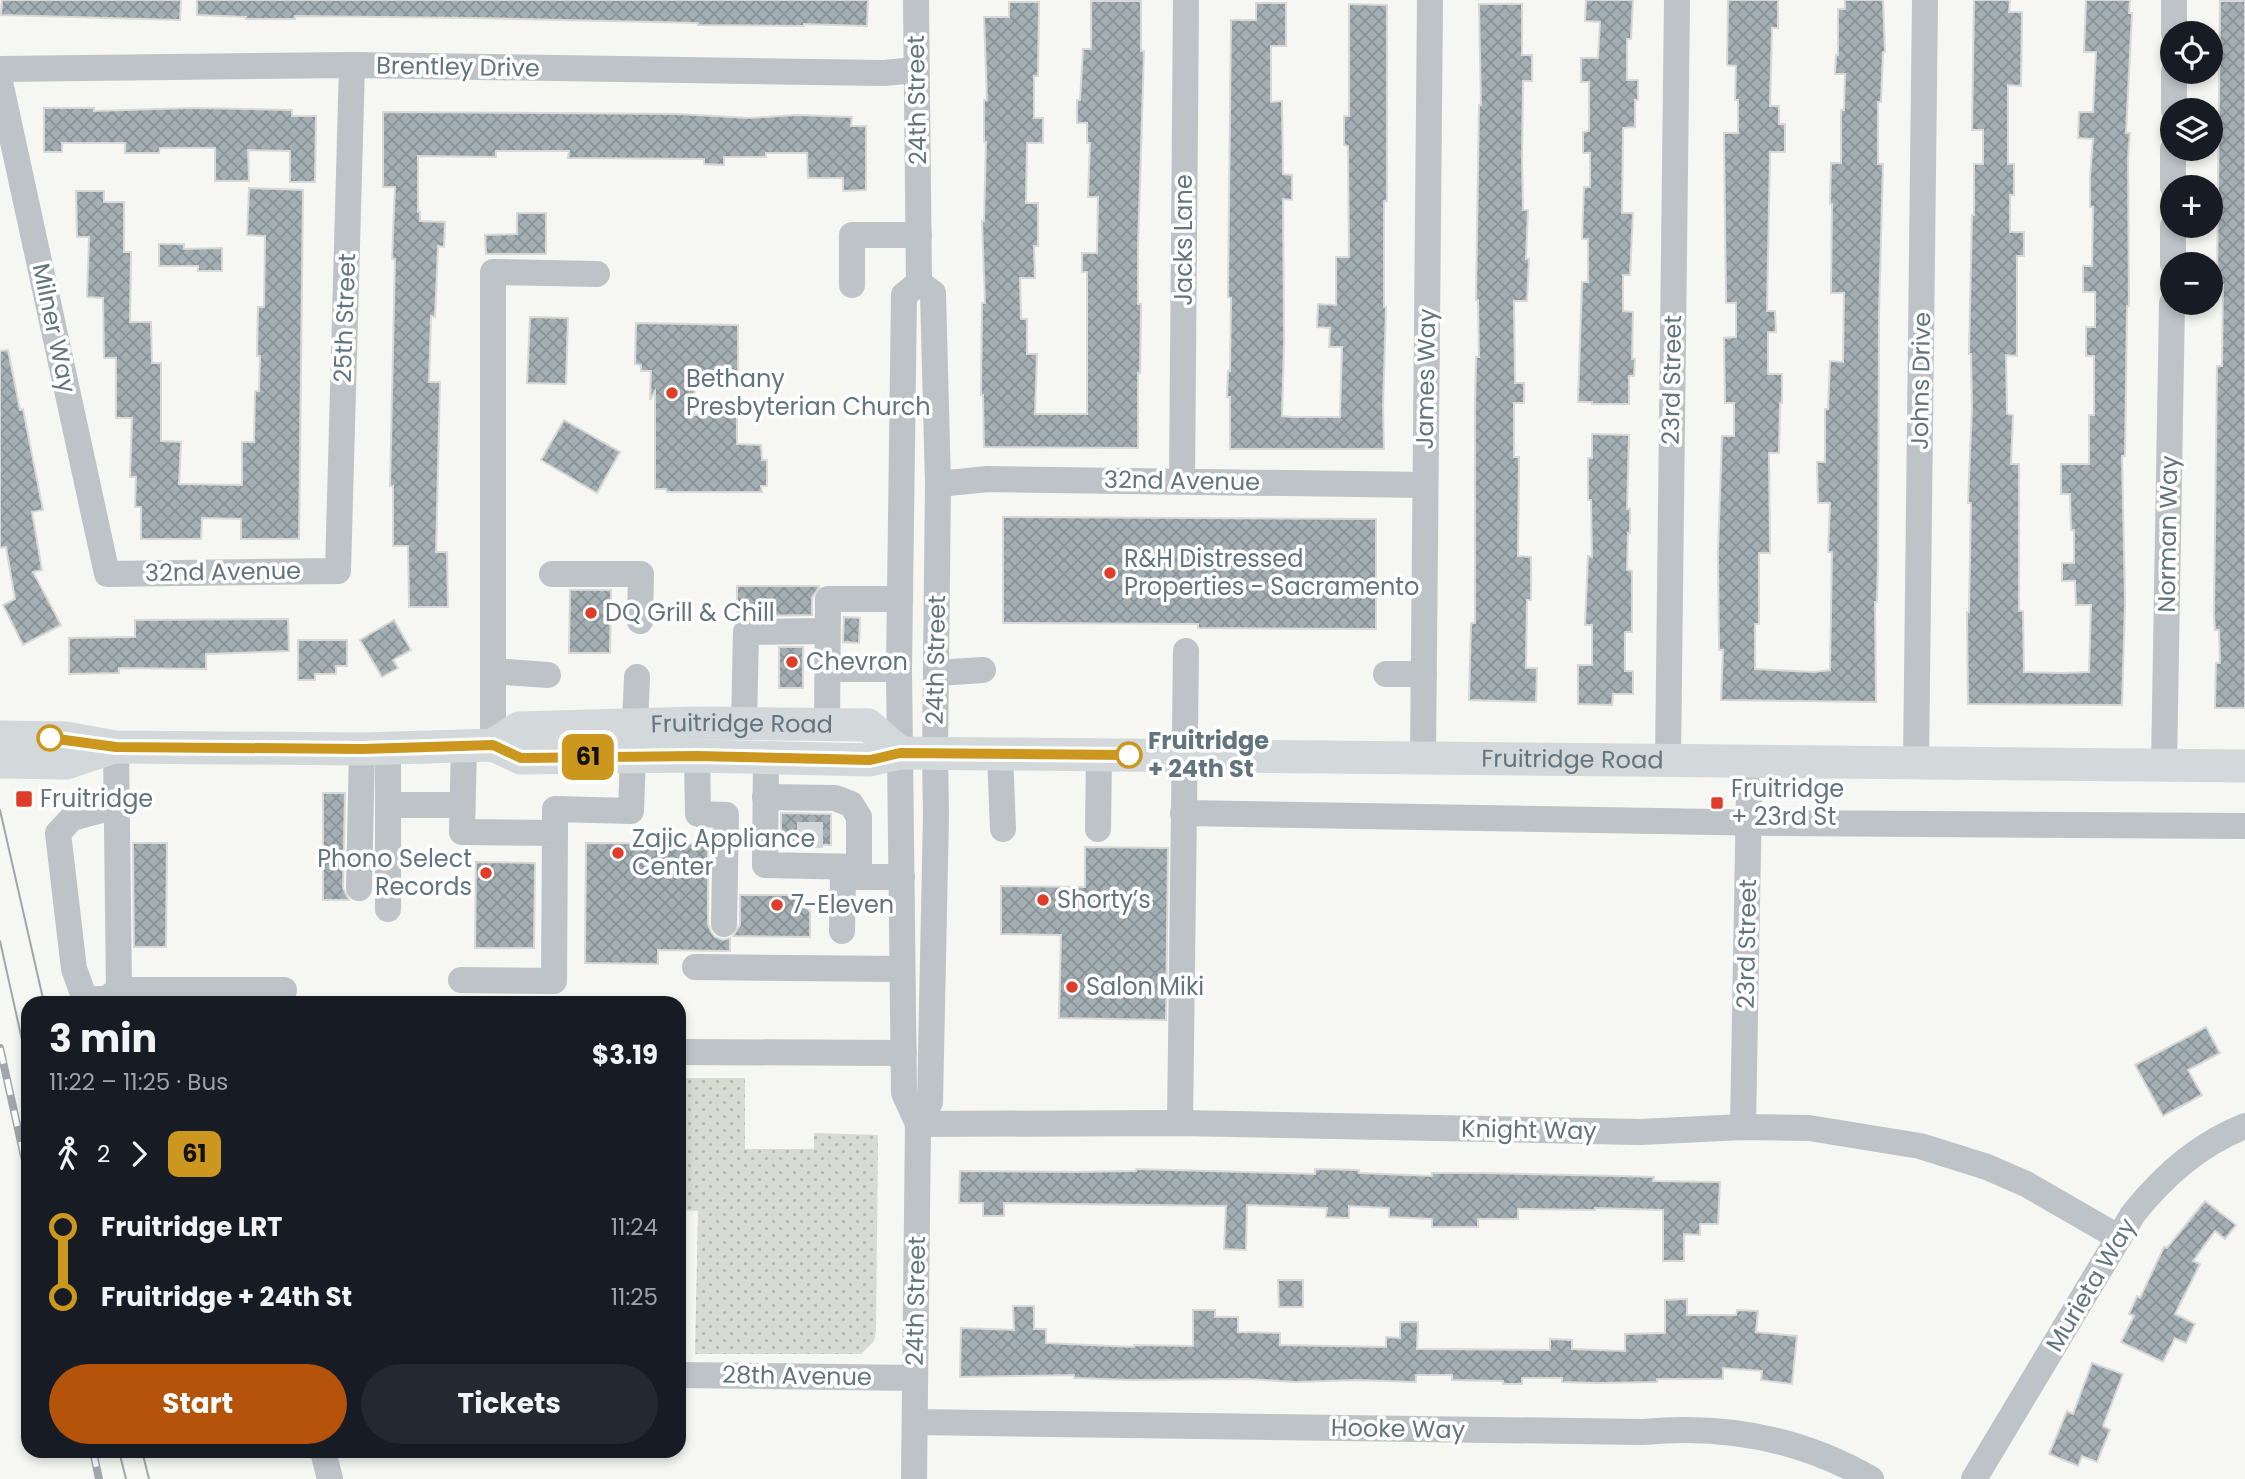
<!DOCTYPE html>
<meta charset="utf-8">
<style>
:root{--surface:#171b24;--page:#242831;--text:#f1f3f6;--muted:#9ea1a6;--accent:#b45309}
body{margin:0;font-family:Poppins,sans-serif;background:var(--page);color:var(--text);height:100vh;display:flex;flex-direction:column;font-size:26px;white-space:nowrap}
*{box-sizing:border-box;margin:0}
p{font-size:23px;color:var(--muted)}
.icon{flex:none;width:38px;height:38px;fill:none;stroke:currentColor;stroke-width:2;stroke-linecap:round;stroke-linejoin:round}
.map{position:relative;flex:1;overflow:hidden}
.details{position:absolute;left:21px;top:996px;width:665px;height:462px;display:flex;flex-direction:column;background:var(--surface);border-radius:21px;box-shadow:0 4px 10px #0003}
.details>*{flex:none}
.badge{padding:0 14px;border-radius:10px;font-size:24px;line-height:46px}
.controls{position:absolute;left:2160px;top:21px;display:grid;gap:14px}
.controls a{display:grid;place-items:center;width:63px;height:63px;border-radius:50%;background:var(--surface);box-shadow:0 4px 10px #0003;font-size:35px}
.map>.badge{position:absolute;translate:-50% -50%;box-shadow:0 0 0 4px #fff}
.legs{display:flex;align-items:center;gap:10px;height:77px;padding:0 28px;font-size:23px}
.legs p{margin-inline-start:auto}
.head{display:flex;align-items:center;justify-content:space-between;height:119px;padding:0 28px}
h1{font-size:38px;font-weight:700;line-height:52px}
.cta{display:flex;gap:14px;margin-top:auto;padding:14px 28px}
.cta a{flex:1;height:80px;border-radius:42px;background:var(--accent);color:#fff;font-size:28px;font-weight:700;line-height:80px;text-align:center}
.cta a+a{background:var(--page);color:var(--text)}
ul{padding:0 28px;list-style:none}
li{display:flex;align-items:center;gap:24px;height:70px;font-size:26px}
li i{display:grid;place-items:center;width:10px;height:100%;margin:0 9px;background:currentColor}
li i::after{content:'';width:18px;height:18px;margin:-9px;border:5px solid;border-radius:50%;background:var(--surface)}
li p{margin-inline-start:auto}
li:first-child i{background:linear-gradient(#0000 50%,currentColor 0)}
li:last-child i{background:linear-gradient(currentColor 50%,#0000 0)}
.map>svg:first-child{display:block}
.grass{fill:url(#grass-dots)}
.building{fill:url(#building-cross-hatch);stroke:#d8d8d6;stroke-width:2}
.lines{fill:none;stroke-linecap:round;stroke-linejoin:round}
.minor-tunnel{stroke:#d1d6d6;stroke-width:26;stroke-dasharray:26 13;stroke-linecap:butt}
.minor{stroke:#bdc3c6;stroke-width:26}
.major{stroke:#d3d8db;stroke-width:33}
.tram{stroke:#9fa7ab;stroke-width:2}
.rail-casing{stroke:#9fa7ab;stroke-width:8}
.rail{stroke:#fff;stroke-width:5;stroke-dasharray:16;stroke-linecap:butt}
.line-1-casing{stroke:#fff;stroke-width:16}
.line-1{stroke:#cb971e;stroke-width:10}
.poi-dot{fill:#e03c2a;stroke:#fff;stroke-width:2.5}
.stop-1-dot{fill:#fff;stroke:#cb971e;stroke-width:3.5}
.labels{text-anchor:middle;stroke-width:7;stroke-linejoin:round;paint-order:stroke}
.street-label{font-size:24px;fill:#62757e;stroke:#fff}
.poi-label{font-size:24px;fill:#62757e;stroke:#fff;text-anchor:start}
.stop-label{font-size:24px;font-weight:bold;fill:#62757e;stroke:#fff;text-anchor:start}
</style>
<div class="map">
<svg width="2245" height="1479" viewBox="0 0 2245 1479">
<defs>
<pattern id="grass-dots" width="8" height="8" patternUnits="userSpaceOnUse" patternTransform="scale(1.75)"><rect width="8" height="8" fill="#d7dbd2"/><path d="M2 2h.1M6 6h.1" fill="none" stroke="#b2b6b0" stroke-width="1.8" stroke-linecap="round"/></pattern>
<pattern id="building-cross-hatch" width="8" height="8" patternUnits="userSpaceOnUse" patternTransform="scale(1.75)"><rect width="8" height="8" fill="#a4afb3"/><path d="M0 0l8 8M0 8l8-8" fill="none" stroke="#899397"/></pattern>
</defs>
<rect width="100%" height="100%" fill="#f6f6f3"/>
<path class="grass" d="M679 1078H745V1149H814V1133L878 1135 876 1331 874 1341 861 1354H695L698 1211 679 1210Z"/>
<g class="building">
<path d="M2 0H181L180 20 1 15Z"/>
<path d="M197 0H868L867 26 804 24V26L698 25V23L472 18 295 16V19H246V17L197 15Z"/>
<path d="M1586 0H1633L1631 39H1627V80H1638V100H1635V127L1623 128 1622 213H1633L1630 275H1623V311L1633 312 1632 359H1635L1634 376H1629V404H1592V402H1578L1582 282H1588V239H1582L1584 187H1590V153H1583V132L1589 131V82H1581V58H1598L1600 22 1585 21Z"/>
<path d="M1728 0H1778V28H1772L1770 106H1779V124H1785V152H1770L1767 311H1775L1776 332H1768V374H1782V403H1780L1779 453H1769L1770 553H1759V624H1755V669L1814 672 1830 670 1832 552H1828L1830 503H1818L1817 462H1825V409H1828L1830 361 1843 362 1844 293H1831L1832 204H1830L1831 163H1841V110H1844L1845 74H1835L1836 55H1838V9H1845V0H1883L1885 52H1883L1881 102H1878V164H1883L1879 313 1878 563 1877 602H1875L1876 702 1721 700 1723 650H1719L1718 553 1722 436H1734V403H1725L1724 338 1736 337V303H1726L1724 133H1738V100H1735L1736 66 1727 65Z"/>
<path d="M1974 0H2010L2009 12H2022L2021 86 2008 85V164H2014V195H2010V232H2024V256H2017V356L2006 355 2007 414 2013 415 2011 464H2019V611H2023L2024 672 2061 673 2089 672 2091 605H2076L2075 581H2062V563H2074V530H2071L2070 494H2061V464H2089V415H2094V356H2086V327H2095V292H2083V266H2092L2093 207H2090V177L2093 139 2078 138 2079 112H2093L2096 52H2084L2086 0H2130L2129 13H2132L2126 133H2130L2128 158 2129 306H2127L2125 456H2122L2125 602 2122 705 1968 704 1967 612H1969L1971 503H1968L1972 408 1971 354H1969L1972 215H1974V164H1983V130H1972Z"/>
<path d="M1091 1H1141V51H1144L1138 247V304H1141L1140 373H1138V448L984 447 983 395H981L982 303H985L982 221H984L986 142H984V100H987L984 17H1009V2H1039L1038 76H1034V118H1043V143H1027L1026 203H1038V246H1034L1035 278H1020L1021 319H1027V354H1037L1035 414H1087V272H1082V253H1097L1098 197H1088L1090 143H1087V123H1077V100H1080L1083 49H1091Z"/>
<path d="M2220 1H2245V708H2215L2216 663H2220L2219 630H2215L2214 614 2217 366H2222L2223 285H2217Z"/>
<path d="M1256 3H1286V46H1271V102L1282 101 1283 174 1292 175V200L1283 199 1284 341 1282 416 1291 417H1340L1342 347H1329L1330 328 1317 327 1318 304 1336 305V257H1349L1348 146 1344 145V116H1349V4L1387 5V201H1384V307H1386L1383 407 1384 449H1230V397H1227L1228 371H1230L1231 298 1228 297 1231 20H1256Z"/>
<path d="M1479 4H1522V55H1532V81H1523L1522 159 1523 210H1528L1526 259H1529L1527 301H1514L1515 383H1524V403H1514V457H1519L1518 556 1531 557V600H1527L1526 668H1537L1536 702 1469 700 1471 623H1475V407L1476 357H1479L1478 300H1476L1479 105H1481Z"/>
<path d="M44 108H94V111L193 108 292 110V116H316L315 182H290V151L248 150 249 181H215V148H160L159 153H125V143H62V152H44Z"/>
<path d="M383 112 678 114 749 118 797 115 852 117 851 126H866V190L843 191V178H808L807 153H766V157H724V165L704 164V159L568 158 569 151H496V157L418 156V212H420V221L445 222 444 247 438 246 435 317 431 316 429 382H440L436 552H447L448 607H409L408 546H393V486H390L395 259H392L395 187H383Z"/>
<path d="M249 188 303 190 299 539H241V519L202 518 201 539H141V507H135L136 477H130L132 418H116V358H104L103 298 87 297 89 237H77L76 191H104V202H124V252H131L130 322H151L152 363H161V441L181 442 179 484 242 485V442H254L255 391H259L260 356H257L258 307H264L265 236 247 235Z"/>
<path d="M517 213H546V254H486L485 235 517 234Z"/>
<path d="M159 244H184V249L222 248V271H198V266H159Z"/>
<path d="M530 317 568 318 566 384 527 383Z"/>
<path d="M636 323 738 325V372H695L694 415H737V444L761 445 762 460H767V486H761L762 492H667L666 489H655V391L650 400 651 371H641V365L635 364Z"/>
<path d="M8 350 20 410 23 409 43 510 32 512 42 570 33 572 61 625 23 645 3 605 15 599 6 547 0 548V351Z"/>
<path d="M564 420 620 452 597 493 541 460Z"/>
<path d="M1592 434 1629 435 1627 509H1630V533H1628L1627 570 1632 571V632H1625V671H1633V694H1613L1612 705 1578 704V665H1592V625H1585L1588 556 1592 557 1591 500H1588V458H1592Z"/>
<path d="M1003 517 1376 519V629L1198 628V624L1003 623Z"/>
<path d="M737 586H819V587L812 598V615L746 616 737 620Z"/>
<path d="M570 590H611L610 653H569Z"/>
<path d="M844 617 860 618 859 643 843 642Z"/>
<path d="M288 619 289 651 206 654V669L119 668V673L69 674V638L135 637V620Z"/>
<path d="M394 620 411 650 393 660 398 668 382 677 360 640Z"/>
<path d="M298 640H347V666H336V674H315V680H298Z"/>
<rect x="779" y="647" width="24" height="41"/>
<path d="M323 793H345L343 888 349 900H323Z"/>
<path d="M781 813 831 814V845H781Z"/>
<path d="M133 843H167L166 947H134Z"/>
<path d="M586 843 708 844V924L711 932 715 937 723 940 730 938V951L658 950V964L585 963Z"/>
<path d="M1085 847 1168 848 1166 1020 1059 1018 1061 935 1001 934V886L1085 887Z"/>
<path d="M476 862 535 863 534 948H475Z"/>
<path d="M740 895H797L810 912V937L733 936 740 925Z"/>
<path d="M2206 1027 2220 1053 2188 1070 2202 1095 2163 1116 2135 1065Z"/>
<path d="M1136 1169 1315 1174V1169L1359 1170V1173L1432 1176V1173H1478L1621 1176 1654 1177 1653 1181 1720 1182 1718 1224H1700V1235L1684 1234V1261H1663V1210L1595 1208V1210L1518 1209V1219H1478V1227H1432V1219L1389 1217V1208L1349 1206V1218L1326 1217 1327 1208 1247 1205 1246 1250 1224 1249 1226 1206 1004 1203V1216H983V1203H959L960 1171 1076 1172 1136 1171Z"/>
<path d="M2205 1201 2236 1225 2225 1239 2215 1231 2193 1261 2200 1264 2175 1314 2195 1324 2186 1343 2175 1338 2163 1362 2121 1342 2134 1316 2129 1314 2137 1296 2140 1298 2164 1247 2167 1248Z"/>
<path d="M1278 1280H1303V1307H1279Z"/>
<path d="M1687 1299V1315H1736L1737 1310 1758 1311 1756 1332 1797 1336 1792 1384 1761 1380 1762 1371 1723 1368V1379H1657V1382L1597 1383 1562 1382V1378H1522V1384H1503V1381L1452 1380V1375H1416V1382L1356 1380 1296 1382 1248 1379 1132 1380 1074 1378V1375L960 1377 961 1328 1014 1330 1013 1306H1034V1329H1046V1343L1134 1347V1345L1193 1346V1310H1215V1317H1238V1332L1280 1333V1345L1386 1347V1337L1400 1338V1322H1418L1417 1349 1550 1350V1339L1572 1340V1349L1625 1351V1334L1665 1333V1300Z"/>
<path d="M2092 1363 2123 1374 2103 1426 2110 1430 2097 1462 2082 1456 2078 1466 2049 1454 2067 1411 2073 1414Z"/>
</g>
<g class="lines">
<path class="minor-tunnel" d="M810 848V814"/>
<g class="minor">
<path d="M916 0 919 283"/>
<path d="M2174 33V0"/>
<path d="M0 69 352 65 884 73 916 70"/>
<path d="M0 82 107 574 338 571 352 65"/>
<path d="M2174 110V72"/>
<path d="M2173 187V149"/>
<path d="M2173 264V226"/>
<path d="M852 285V235H919"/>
<path d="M1182 481 1186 0"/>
<path d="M938 484 988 479 1425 485"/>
<path d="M552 574H641L640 621"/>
<path d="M827 669H899"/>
<path d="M493 671 548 675"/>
<path d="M936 673 983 670"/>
<path d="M1386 674H1424"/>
<path d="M744 724 746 632 827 631"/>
<path d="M827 724 828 599H900"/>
<path d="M635 725 637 677"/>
<path d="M493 745V272L597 274"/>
<path d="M116 747 119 990"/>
<path d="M388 748V805H462"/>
<path d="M1000 754 1003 829"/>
<path d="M697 756 698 814 726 815 724 924"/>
<path d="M766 758 765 865 859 867"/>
<path d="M1423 758 1430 0"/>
<path d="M1668 760 1677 0"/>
<path d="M1741 761 1749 793 1743 1127"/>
<path d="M1916 763 1925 0"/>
<path d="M2164 765 2172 303"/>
<path d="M765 797 835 798 851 804 859 817V877H902"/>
<path d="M117 806 72 818 58 833 74 969 85 999H106L119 990H284"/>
<path d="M1183 813 1774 823 2245 826"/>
<path d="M1098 829 1099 755"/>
<path d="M555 833V809L631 811 633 757"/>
<path d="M359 888 362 749"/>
<path d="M388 909V805"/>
<path d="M842 931 843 877H859"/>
<path d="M695 967 902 969"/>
<path d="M461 980 554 981 555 833 462 832 464 746"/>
<path d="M679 1052 904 1053"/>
<path d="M1180 1123 1186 651"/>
<path d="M918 1124 1180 1123 1640 1132 1743 1127 1809 1128 1920 1146 1987 1167 2026 1184 2118 1237"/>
<path d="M918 1124 930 1102 936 815 935 754 938 484 933 293 919 283"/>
<path d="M679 1375 915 1378"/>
<path d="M915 1422 1643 1432C1725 1424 1800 1438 1871 1479"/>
<path d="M323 1451 330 1479"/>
<path d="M914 1479 918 1124 904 1093 899 669 904 295 919 283"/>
<path d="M1974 1479 2133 1214C2163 1176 2199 1144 2245 1126"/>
</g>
<g class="major">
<path id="s1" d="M0 737 65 738 116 747 362 749 493 745 521 758 697 756 870 760 900 753 2245 766"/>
<path id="s2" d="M493 745 519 728 698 723 868 725 900 753"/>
<path d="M0 762 66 763 111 748"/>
</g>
<g class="tram">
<path d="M0 810 44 1003"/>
<path d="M0 941 28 1067"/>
<path d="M119 1451 126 1479"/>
<path d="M142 1451 149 1479"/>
</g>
<g class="rail-casing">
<g id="rail">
<path d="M0 1048 28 1174"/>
<path d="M93 1451 99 1479"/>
</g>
</g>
<use href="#rail" class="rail"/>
</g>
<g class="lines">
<g class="line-1-casing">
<path id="line-1" d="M50 738 116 747 362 749 493 745 521 758 697 756 870 760 900 753 1129 755"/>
</g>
<use href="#line-1" class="line-1"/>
</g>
<g class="poi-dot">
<circle cx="672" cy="393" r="7"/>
<circle cx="1110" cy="573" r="7"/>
<circle cx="591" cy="613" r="7"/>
<circle cx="792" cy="662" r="7"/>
<rect x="15" y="790" width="18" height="18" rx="3.5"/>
<rect x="1710" y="796" width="14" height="14" rx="3.5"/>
<circle cx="618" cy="853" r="7"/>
<circle cx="486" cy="873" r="7"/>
<circle cx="1043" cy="900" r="7"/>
<circle cx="777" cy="905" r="7"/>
<circle cx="1072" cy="987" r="7"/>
</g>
<g class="stop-1-dot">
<circle cx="50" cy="738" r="12"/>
<circle cx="1129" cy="755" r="12"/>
</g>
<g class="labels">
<g class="street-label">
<text transform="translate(458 67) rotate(1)" y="8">Brentley Drive</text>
<text transform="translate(917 100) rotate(-91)" y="8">24th Street</text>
<text transform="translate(1184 240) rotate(-90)" y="8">Jacks Lane</text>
<text transform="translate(345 318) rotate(-88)" y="8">25th Street</text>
<text transform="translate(54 328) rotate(78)" y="8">Milner Way</text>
<text transform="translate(1426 379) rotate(-89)" y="8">James Way</text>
<text transform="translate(1672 380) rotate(-89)" y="8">23rd Street</text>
<text transform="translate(1921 381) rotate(-89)" y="8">Johns Drive</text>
<text transform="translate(1182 481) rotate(1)" y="8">32nd Avenue</text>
<text transform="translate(2168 534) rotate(-89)" y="8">Norman Way</text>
<text transform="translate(223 572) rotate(-1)" y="8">32nd Avenue</text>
<text transform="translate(936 660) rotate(-89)" y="8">24th Street</text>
<text dy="8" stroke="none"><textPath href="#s2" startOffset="254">Fruitridge Road</textPath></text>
<text dy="8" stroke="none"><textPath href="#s1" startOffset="1577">Fruitridge Road</textPath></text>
<text transform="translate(1747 944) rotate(-89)" y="8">23rd Street</text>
<text transform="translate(1529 1130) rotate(1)" y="8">Knight Way</text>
<text transform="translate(2091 1285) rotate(-59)" y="8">Murieta Way</text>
<text transform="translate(916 1301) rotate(-89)" y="8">24th Street</text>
<text transform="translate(797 1376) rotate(1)" y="8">28th Avenue</text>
<text transform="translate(1398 1429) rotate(1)" y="8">Hooke Way</text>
</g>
<g class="poi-label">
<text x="686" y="387">Bethany<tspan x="686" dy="28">Presbyterian Church</tspan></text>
<text x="1124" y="567">R&amp;H Distressed<tspan x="1124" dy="28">Properties - Sacramento</tspan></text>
<text x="605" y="621">DQ Grill &amp; Chill</text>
<text x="806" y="670">Chevron</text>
<text x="1731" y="797">Fruitridge<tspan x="1731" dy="28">+ 23rd St</tspan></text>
<text x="40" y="807">Fruitridge</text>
<text x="632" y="847">Zajic Appliance<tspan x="632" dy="28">Center</tspan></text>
<text x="472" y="867" text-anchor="end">Phono Select<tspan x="472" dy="28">Records</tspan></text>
<text x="1057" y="908">Shorty’s</text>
<text x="791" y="913">7-Eleven</text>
<text x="1086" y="995">Salon Miki</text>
</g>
<g class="stop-label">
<text x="1148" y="749">Fruitridge<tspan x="1148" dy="28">+ 24th St</tspan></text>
</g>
</g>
</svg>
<div class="controls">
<a><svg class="icon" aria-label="locate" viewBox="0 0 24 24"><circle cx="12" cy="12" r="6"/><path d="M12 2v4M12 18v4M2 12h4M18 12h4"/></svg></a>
<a><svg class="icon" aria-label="layers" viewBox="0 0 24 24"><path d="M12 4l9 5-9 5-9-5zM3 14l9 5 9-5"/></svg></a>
<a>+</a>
<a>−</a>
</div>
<b class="badge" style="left:588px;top:757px;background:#cb971e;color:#111">61</b>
<section class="details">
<div class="head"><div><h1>3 min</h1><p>11:22 – 11:25 · Bus</p></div><b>$3.19</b></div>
<div class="legs"><svg class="icon" aria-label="walk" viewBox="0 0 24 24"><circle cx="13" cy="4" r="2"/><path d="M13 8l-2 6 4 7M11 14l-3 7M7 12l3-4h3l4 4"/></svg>2<svg class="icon" aria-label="forward" viewBox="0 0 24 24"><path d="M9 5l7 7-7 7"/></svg><b class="badge" style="background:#cb971e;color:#111">61</b></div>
<ul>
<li><i style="color:#cb971e"></i><b>Fruitridge LRT</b><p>11:24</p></li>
<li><i style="color:#cb971e"></i><b>Fruitridge + 24th St</b><p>11:25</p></li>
</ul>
<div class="cta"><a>Start</a><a>Tickets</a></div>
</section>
</div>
